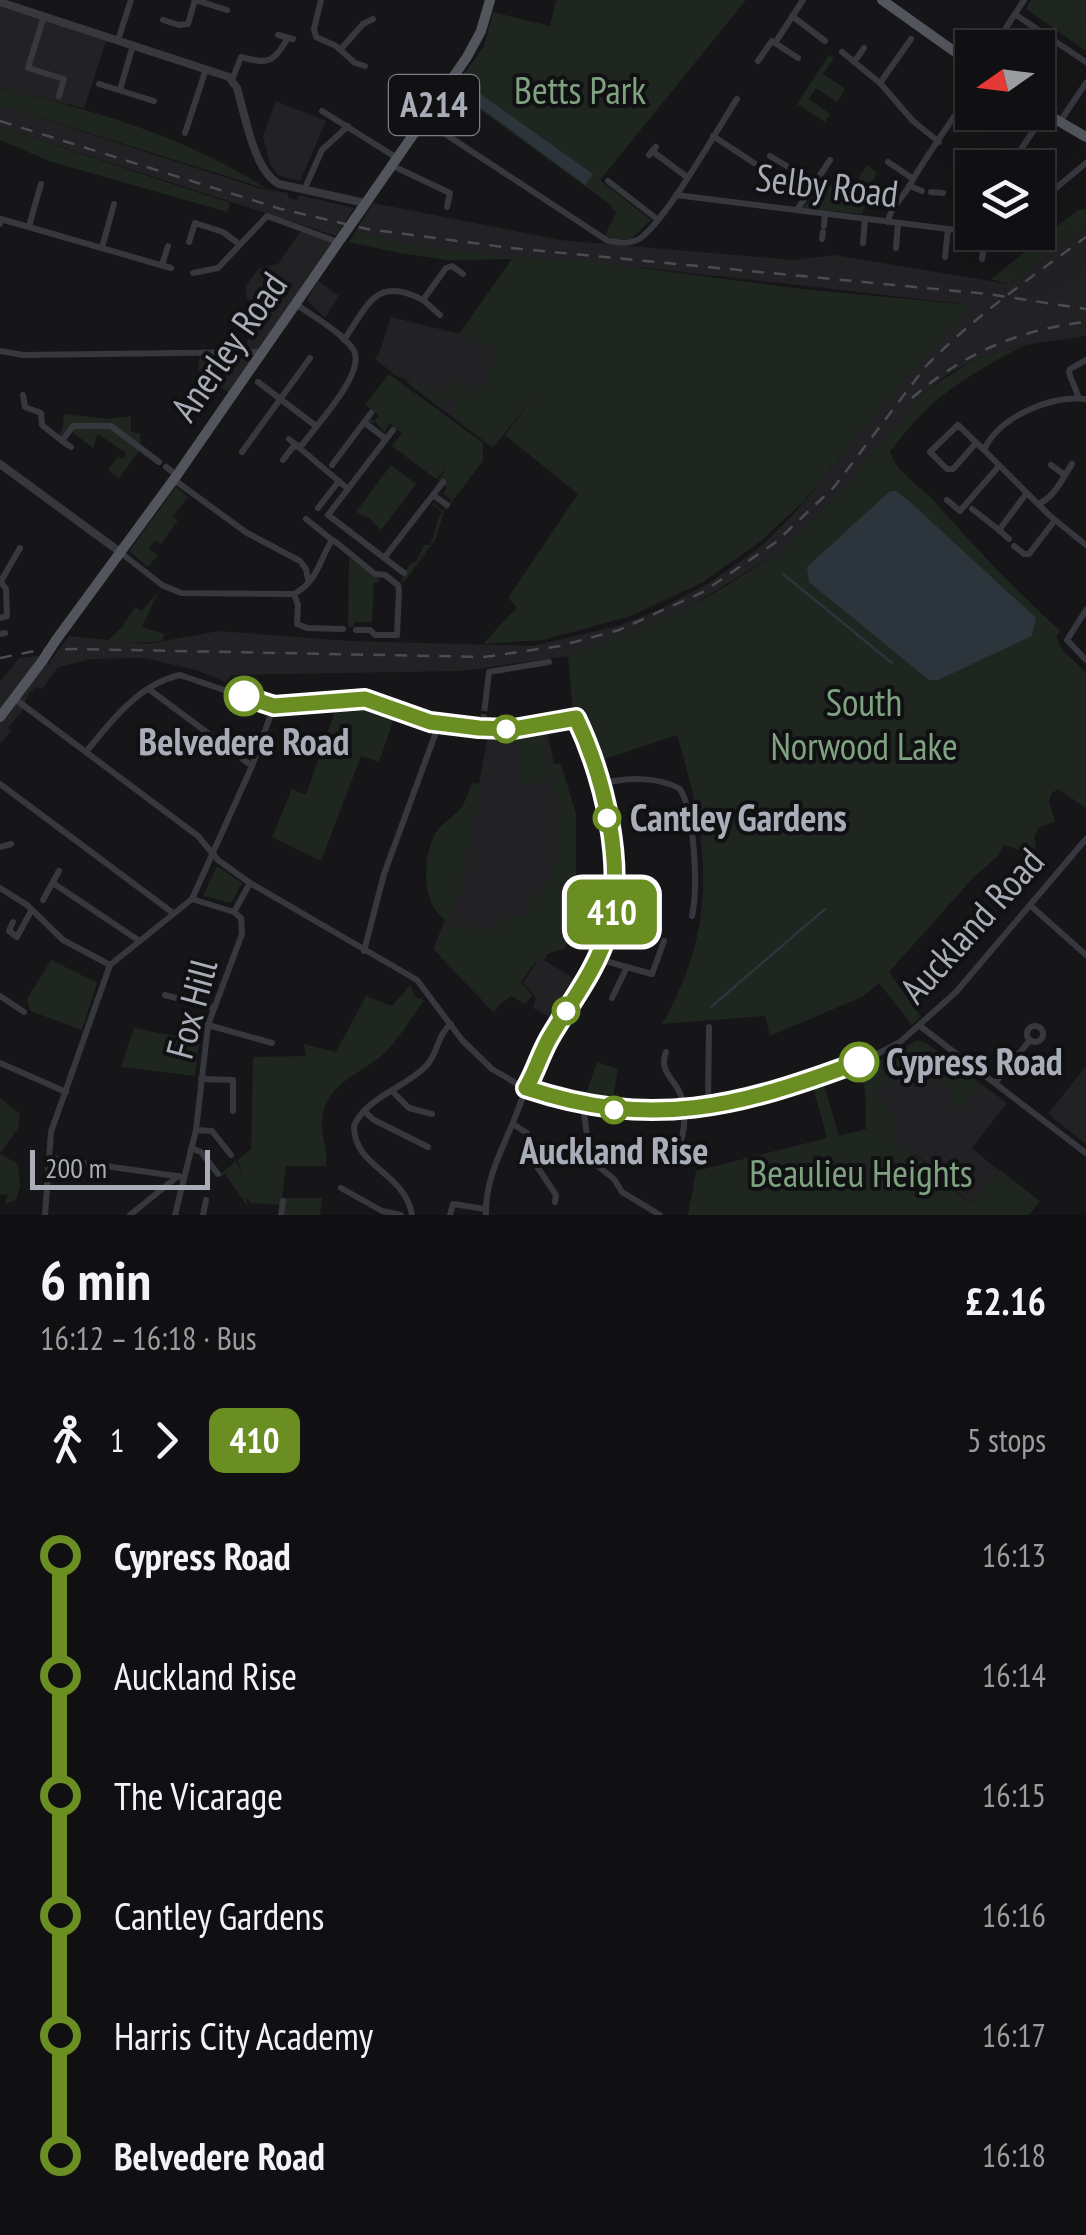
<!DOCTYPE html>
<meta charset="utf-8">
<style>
:root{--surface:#101012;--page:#19191b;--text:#f1f3f6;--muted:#9c9d9f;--line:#303032}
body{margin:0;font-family:"PT Sans Narrow",sans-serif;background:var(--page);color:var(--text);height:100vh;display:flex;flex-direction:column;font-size:38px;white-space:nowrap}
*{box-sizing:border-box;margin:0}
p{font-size:32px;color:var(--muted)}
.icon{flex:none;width:55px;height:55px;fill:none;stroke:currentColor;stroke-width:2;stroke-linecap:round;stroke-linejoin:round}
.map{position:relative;height:1215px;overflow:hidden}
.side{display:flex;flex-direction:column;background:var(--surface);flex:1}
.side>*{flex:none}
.badge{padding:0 20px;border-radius:15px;font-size:35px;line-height:65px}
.needle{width:65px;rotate:256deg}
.buttons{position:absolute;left:955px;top:30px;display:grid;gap:20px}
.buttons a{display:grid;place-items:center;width:100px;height:100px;border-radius:0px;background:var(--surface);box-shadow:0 10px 40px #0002,0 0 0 2px var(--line);font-size:50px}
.scale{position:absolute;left:30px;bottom:25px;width:180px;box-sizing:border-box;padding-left:10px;border:5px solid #a8adb8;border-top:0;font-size:28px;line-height:35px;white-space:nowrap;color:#a8adb8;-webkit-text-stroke:8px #111113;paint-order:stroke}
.map>.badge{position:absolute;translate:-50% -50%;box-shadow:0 0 0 5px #fff}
.legs{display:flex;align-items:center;gap:15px;height:110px;padding:0 40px;font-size:32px}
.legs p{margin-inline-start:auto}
.summary{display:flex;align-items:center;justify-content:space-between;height:170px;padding:0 40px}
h1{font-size:55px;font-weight:600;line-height:75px}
ul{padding:0 40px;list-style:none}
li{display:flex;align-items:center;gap:35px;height:120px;font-size:38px}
li i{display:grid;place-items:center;width:15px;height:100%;margin:0 12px;background:currentColor}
li i::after{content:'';width:25px;height:25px;margin:-12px;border:8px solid;border-radius:50%;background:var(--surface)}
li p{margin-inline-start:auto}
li:first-child i{background:linear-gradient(#0000 50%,currentColor 0)}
li:last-child i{background:linear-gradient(currentColor 50%,#0000 0)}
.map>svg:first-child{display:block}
.built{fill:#222225}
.green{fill:#1e261f}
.water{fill:#2c353c}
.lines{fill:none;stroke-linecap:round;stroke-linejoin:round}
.stream{stroke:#2c353c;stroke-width:2.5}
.minor-tunnel{stroke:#333438;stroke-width:6;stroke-dasharray:6 3;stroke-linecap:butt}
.minor{stroke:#37383d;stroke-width:6}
.tertiary{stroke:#37383d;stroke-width:8}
.primary{stroke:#53555c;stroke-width:10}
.rail{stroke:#4a4c52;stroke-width:2.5;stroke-dasharray:12 10;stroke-linecap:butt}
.primary-bridge{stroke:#53555c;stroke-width:10}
.line-1-casing{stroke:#fff;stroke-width:22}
.line-1{stroke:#6b8e23;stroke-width:15}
.stop-1-dot{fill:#fff;stroke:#6b8e23;stroke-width:5}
.labels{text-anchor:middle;stroke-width:8;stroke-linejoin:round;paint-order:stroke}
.shield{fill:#111113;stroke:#7b7e86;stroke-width:2.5}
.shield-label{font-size:35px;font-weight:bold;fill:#a8adb8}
.park-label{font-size:38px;fill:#7fa381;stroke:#111113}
.street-label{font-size:38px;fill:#a8adb8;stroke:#111113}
.stop-label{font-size:38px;font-weight:bold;fill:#a8adb8;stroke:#111113}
</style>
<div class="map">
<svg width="1086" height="1215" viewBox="0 0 1086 1215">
<rect width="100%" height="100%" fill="#161618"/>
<g class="built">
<path d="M0 5 107 38 84 108 0 88Z"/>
<path d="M276 101 326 121 300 181 278 175 270 164 263 136Z"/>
<path d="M0 105 258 188 288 193V198L297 200 299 195 354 208 336 236 0 127Z"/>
<path d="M373 203 560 240 793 260 834 255 1009 284 1086 221V336L1025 345 975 359 947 375 926 391 837 495 781 551 687 608 640 629 568 656 463 671 231 675 226 682 196 670 144 658 92 659 58 667 42 689 36 687 29 693 21 713 8 727 11 731 0 744V682L19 658 37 656 48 664 69 636 147 644 219 631 350 641 533 646 617 626 656 611 709 583 758 549 793 515 916 365 973 305 638 267 493 448 411 386 413 381 398 377 375 359 379 354 391 317 460 334 512 259 446 260 349 242Z"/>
<path d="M303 228 339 242 232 395 198 370 200 352 244 350 250 334 248 321 241 317 248 302 245 287 259 268 278 264Z"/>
<path d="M318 281 339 296 325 318 307 300Z"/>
<path d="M547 731 571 844 565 927 544 960 581 983 557 1021 533 1008 536 998 523 983 540 957 532 953 494 1013 433 949 459 887 488 736Z"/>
<path d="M916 1041 924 1042 1007 1103 972 1148 999 1171 972 1205 921 1158 866 1129 877 1117 859 1072Z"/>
<path d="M1086 1066V1144L1048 1114Z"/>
</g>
<g class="green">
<path d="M556 0H746L600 180 651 220 631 239H612L605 235 616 213 608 203 453 90 484 46 493 12 550 26Z"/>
<path d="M1031 0H1086V51L1026 9Z"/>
<path d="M829 55 834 58 823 74 845 89 837 102 816 88 809 99 830 114 825 122 797 104Z"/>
<path d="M0 88C93 110 185 136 267 189L0 105Z"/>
<path d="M0 127 230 203 227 212 49 161 0 140Z"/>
<path d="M867 165 877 173 861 200 866 204 862 214 803 208 823 181 846 197Z"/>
<path d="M1086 209V226L1009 284 991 279 1078 210Z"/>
<path d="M355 233 427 247 513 258 571 259 811 290 973 305 916 366 803 502 761 541 703 582 631 616 543 640 483 644 517 607 508 598 578 494 505 435 539 390 493 446 451 415 455 405 449 399 439 405 404 380 413 381 432 396 448 387 450 382 476 389V395L480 387 486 386 495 348 467 340 468 335 459 334 512 259 448 260 399 253 349 242Z"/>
<path d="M1025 345C965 377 931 396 890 452 897 474 921 486 936 503 975 548 1016 590 1060 631L1056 637 1063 651 1086 672V808L1058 789 1051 794 1049 801 1055 822 1040 827 1034 836 1036 845 1031 854 1004 845 998 856 974 877 889 972 921 1017 912 1025 879 983 862 997 770 1036 765 1016 662 1024C720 923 709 842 677 735L596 762 580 713 573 714 568 656 687 608 726 586 781 551 836 495 834 492 838 494 926 391 975 359Z"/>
<path d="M389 374 483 443V461L444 512 435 540 404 582 401 580 410 564 417 561 424 545H430C436 534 435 523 442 512L433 505 437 501 435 505 443 511 451 500 443 493 447 488 438 480 447 467 436 479 392 446 402 433 389 423 385 433 376 422 370 423V419L374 421 379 416 365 405Z"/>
<path d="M64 414 109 419 131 416V432L140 433 141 447 112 425 76 424 61 437 58 436 62 430Z"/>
<path d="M76 427 111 428 140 450 119 478 108 470 118 456 123 459 126 453 98 434 93 448 71 431Z"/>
<path d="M391 465 416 484 381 530 369 518 356 512Z"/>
<path d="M176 487 188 497 173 516 178 520 161 544 155 540 149 549 158 555 148 567 129 551Z"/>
<path d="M349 558 379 579V582L374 583 372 622H354V627H348Z"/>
<path d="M158 592 142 627 164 634 162 641C143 644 125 641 106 642L122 627 135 607 142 611Z"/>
<path d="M337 705H368L395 715 379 762 361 756 321 861 272 837 292 789 306 795Z"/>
<path d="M545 733 547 782 519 783 516 735Z"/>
<path d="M549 764H561L576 814V904L565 949C541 953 534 963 521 982L532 996 525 1004 511 996 493 1009 435 949 450 926 499 930 501 916 526 918 530 896 539 895C543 889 549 882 552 875 564 848 557 792 549 764Z"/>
<path d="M472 783 480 784 461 887 447 921C421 906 422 858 435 834 441 823 456 816 463 805 467 798 469 790 472 783Z"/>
<path d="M217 866 242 883 231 903 203 896Z"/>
<path d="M51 960 97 983 82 1030 30 1011 27 999Z"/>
<path d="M410 985 415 997 424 1000C411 1018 397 1043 380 1057 356 1076 327 1084 322 1119 320 1134 328 1150 326 1166H286L282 1198H322L320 1215H282L283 1205 251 1203 246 1198 248 1207 225 1174 220 1177 219 1175 236 1161 242 1175 238 1160 251 1149 253 1057 306 1056 304 1044 336 1052 366 996 392 1006Z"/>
<path d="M134 1028 199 1041 195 1076 121 1067Z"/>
<path d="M916 1041 925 1042 980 1084 967 1104 954 1105 951 1087 916 1063 873 1092 894 1120 892 1141 921 1159 941 1180 972 1205 1000 1170 1040 1201 1029 1215H688L696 1171 827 1138 813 1087 824 1084 839 1136 866 1129C865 1107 868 1095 860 1072Z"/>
<path d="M597 1062 618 1069 612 1103 585 1097Z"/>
<path d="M0 1098 20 1114 19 1127 0 1153Z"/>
<path d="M0 1154 18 1164 20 1186 16 1200 4 1204 8 1195 0 1194Z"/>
</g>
<g class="water">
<path d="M468 85 593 174 585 185 462 94Z"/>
<path d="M890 491H896L909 501 1036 618 1032 636 938 680H929L809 582 807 567Z"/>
</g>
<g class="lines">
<g class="stream">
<path d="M783 574 892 663"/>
<path d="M711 1007 825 909"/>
</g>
<path class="minor-tunnel" d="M483 720 485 706"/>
<g class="minor">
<path d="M195 0 227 10"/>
<path d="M321 0 314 29 316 37 336 46 355 63 365 66"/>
<path d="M1016 15 1086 62"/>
<path d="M44 16 28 68 64 79 59 96"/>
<path d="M792 16 825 41"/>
<path d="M163 20 179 25 188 24 195 0"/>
<path d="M278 35 293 39"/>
<path d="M118 40 131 0"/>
<path d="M775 43 798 58"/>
<path d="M993 48 1024 0"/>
<path d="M341 49 363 24 373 19"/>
<path d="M842 52 880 83 913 121 939 142"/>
<path d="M758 61 772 41 775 43 803 0"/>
<path d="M854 62 864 48"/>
<path d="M232 80 241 57C270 65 273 62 288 38"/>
<path d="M880 83 911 39"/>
<path d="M99 84 154 101"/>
<path d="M120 90 133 45"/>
<path d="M322 111 397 158"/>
<path d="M424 120 608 241C619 242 629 245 639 239 664 224 718 128 737 99"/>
<path d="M1059 123 1086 83"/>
<path d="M185 133 206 69"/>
<path d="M713 136 754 163"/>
<path d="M652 151 687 177"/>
<path d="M649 155 656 147"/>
<path d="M770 156 815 183"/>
<path d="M888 162 912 178"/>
<path d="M393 166 450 193 447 207"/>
<path d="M1008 168 1045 114"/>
<path d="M608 181 657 219"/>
<path d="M910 186 922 191"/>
<path d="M305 188 322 150 348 126"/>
<path d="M931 192 943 193"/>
<path d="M676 195 972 232"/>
<path d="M1038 203 1086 163"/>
<path d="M797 210 830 160"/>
<path d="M888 222C890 208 901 200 908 188 927 154 951 123 972 89"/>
<path d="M0 224 1 219 171 268"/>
<path d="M29 226 41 184"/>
<path d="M824 226 825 214"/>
<path d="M966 231 972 223"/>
<path d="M974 232H999"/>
<path d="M822 239 823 232"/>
<path d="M189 242 195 223 223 232 239 244"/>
<path d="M863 243 865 219"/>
<path d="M984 247 986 235"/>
<path d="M102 248 114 204"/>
<path d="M896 248 898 223"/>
<path d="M945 257 948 229"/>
<path d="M982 259 983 252"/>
<path d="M162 265 168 246"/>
<path d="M193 273 218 268 267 216 338 242"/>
<path d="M423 300 440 315"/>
<path d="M344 340C368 305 376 275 423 300L446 268 452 266 463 274"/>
<path d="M0 351 23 355 263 352"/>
<path d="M258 382 316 426"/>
<path d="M23 395 25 407 41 413 42 425 62 441 73 426H111L159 462"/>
<path d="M1079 398 1069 373 1070 369 1086 360"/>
<path d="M1086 399C1050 395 999 417 984 450L1049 515 1086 545"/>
<path d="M365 423 386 439"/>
<path d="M393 430 328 515 404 573"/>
<path d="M289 439 348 489"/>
<path d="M62 441 71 447"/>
<path d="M976 443 953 469H947L930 452 958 425 984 450"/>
<path d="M242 452 310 358"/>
<path d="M283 460 292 448 303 444C316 425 368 371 353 349 340 331 314 317 296 304"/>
<path d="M332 465 371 413"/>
<path d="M1051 465 1065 475"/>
<path d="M166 467 177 475"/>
<path d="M173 479 247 533 300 561 306 569 308 579"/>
<path d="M433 495 447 505"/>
<path d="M947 500 960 511 999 466"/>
<path d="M1038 504C1055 497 1062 479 1072 464"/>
<path d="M318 508 339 481"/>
<path d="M972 509 999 530 1026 494"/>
<path d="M306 519 332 540"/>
<path d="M999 530 1009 539"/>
<path d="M1014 546 1024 554H1029L1055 520"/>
<path d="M121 553 162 585 181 593 294 594"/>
<path d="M384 558 443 482"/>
<path d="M1 581 20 548"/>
<path d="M294 594C317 582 319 561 332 540L337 543 375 574 385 575 398 585 399 591 397 635H375L370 630H356"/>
<path d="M294 594 298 605 297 624 307 628 343 629"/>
<path d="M1086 610 1067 640 1086 660"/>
<path d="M0 618 7 616 6 589 1 582"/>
<path d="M0 634 5 633"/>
<path d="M150 690 252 766"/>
<path d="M15 699 198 836 218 860 250 883 417 980 462 1040 492 1069 526 1089 567 1102 638 1111 695 1109 765 1093 866 1060 900 1042 956 992 1086 839"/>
<path d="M485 706 489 672 549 662"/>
<path d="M86 752C111 721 139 684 180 675L271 706 365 699 426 721 454 726 514 729 576 718C608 786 631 886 599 957 585 987 563 1013 547 1043 534 1067 524 1094 514 1120 501 1152 485 1180 486 1215"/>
<path d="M0 784 173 913"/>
<path d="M599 785C623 777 658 776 680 789 695 813 698 888 692 916"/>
<path d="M0 847 11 844"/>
<path d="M53 883 138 940"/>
<path d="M0 888 27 905 63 940 110 965"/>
<path d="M192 899 234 912"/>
<path d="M43 900 59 871"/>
<path d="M1031 906 1086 955"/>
<path d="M13 922 9 931 17 937 31 911"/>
<path d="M364 951 384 874 439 724"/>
<path d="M598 959 652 974 664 941"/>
<path d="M165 995 213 1008"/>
<path d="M0 996 24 1012"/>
<path d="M612 998 627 967"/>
<path d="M208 1025 272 1043"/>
<path d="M920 1026 1086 1153"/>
<circle cx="1035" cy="1034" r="8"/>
<path d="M666 1052C658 1073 676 1079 681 1096 688 1118 683 1141 673 1160"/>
<path d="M0 1063 66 1092"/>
<path d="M201 1079 233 1080V1111"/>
<path d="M995 1083 1030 1040"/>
<path d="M392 1091 409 1108 432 1114"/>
<path d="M583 1106 590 1157 595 1164 614 1179 622 1192 660 1215"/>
<path d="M708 1106 709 1027"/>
<path d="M364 1111 374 1120 428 1147"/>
<path d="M513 1124 527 1133 538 1168 556 1195 555 1202"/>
<path d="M196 1130 212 1131 231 1155"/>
<path d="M191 1148 201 1152 218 1174"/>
<path d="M49 1158 183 1177"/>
<path d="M341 1188 382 1211 401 1215"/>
<path d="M45 1215 51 1132 110 965 192 899 252 766 274 706"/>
<path d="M130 1215 178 1176"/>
<path d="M175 1215 196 1130 208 1025 242 934 241 918 234 912 250 883"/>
<path d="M203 1215 206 1200"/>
<path d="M281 1215 283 1201"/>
<path d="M412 1215C405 1172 354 1168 354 1126 367 1096 406 1088 427 1065 438 1053 437 1035 451 1024"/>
<path d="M450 1215 453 1204 485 1209"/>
</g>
<g class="tertiary">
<path d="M0 2 229 77 237 88C245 115 254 171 279 184L365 203"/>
<path d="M0 464 120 552"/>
</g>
<g class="primary">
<path d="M882 0 972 64"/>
<path d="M1038 109 1086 137"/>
<path d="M361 210 467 57 481 31 490 0"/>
<path d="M56 640 177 475 342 237"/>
<path d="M0 717 43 660"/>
</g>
<g class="rail">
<path d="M0 121 281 209 367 229 511 248 988 294 1086 309"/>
<path d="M912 398C962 354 1020 329 1086 322"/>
<path d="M0 658 40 650 76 649 484 657 560 646 619 630 703 592 776 542 834 487 926 366C974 317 1030 278 1086 237"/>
</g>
<g class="primary-bridge">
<path d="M342 237 361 210"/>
<path d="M43 660 56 640"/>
</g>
</g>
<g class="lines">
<g class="line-1-casing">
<path id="line-1" d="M244 696 274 706 365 699 430 722 479 728 514 729 576 718C604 777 626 866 608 930 597 970 569 1004 549 1039 540 1055 535 1073 526 1088 652 1130 738 1107 859 1062"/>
</g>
<use href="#line-1" class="line-1"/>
</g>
<g class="stop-1-dot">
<circle cx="244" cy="696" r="18"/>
<circle cx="506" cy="729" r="12"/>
<circle cx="607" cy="818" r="12"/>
<circle cx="566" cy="1011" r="12"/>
<circle cx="859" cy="1062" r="18"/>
<circle cx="614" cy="1110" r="12"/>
</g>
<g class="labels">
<rect class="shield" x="389" y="75" width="90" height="60" rx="8"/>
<g class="shield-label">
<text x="434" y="117">A214</text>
</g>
<g class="park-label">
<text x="580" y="104">Betts Park</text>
<text x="864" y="716">South<tspan x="864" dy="44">Norwood Lake</tspan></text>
<text x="861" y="1187">Beaulieu Heights</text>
</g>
<g class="street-label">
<text transform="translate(827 186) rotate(7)" y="13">Selby Road</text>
<text transform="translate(229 347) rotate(-55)" y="13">Anerley Road</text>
<text transform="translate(972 926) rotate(-48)" y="13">Auckland Road</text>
<text transform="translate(192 1009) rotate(-75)" y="13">Fox Hill</text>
</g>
<g class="stop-label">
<text x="244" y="755">Belvedere Road</text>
<text x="630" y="831" text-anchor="start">Cantley Gardens</text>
<text x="886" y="1075" text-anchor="start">Cypress Road</text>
<text x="614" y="1164">Auckland Rise</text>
</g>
</g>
</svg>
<div class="buttons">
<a><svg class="needle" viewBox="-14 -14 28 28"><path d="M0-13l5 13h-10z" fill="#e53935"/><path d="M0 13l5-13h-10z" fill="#9c9d9f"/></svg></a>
<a><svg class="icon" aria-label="layers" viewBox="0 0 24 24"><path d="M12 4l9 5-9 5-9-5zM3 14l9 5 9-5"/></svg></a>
</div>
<div class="scale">200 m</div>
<b class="badge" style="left:612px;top:912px;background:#6b8e23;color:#fff">410</b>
</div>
<section class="side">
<div class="summary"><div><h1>6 min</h1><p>16:12 – 16:18 · Bus</p></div><b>£2.16</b></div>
<div class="legs"><svg class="icon" aria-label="walk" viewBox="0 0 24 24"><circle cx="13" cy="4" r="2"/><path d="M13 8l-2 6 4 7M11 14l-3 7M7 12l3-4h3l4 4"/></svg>1<svg class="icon" aria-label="forward" viewBox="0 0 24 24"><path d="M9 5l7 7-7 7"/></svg><b class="badge" style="background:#6b8e23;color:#fff">410</b><p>5 stops</p></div>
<ul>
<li><i style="color:#6b8e23"></i><b>Cypress Road</b><p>16:13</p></li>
<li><i style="color:#6b8e23"></i><span>Auckland Rise</span><p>16:14</p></li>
<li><i style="color:#6b8e23"></i><span>The Vicarage</span><p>16:15</p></li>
<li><i style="color:#6b8e23"></i><span>Cantley Gardens</span><p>16:16</p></li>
<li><i style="color:#6b8e23"></i><span>Harris City Academy</span><p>16:17</p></li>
<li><i style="color:#6b8e23"></i><b>Belvedere Road</b><p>16:18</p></li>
</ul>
</section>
